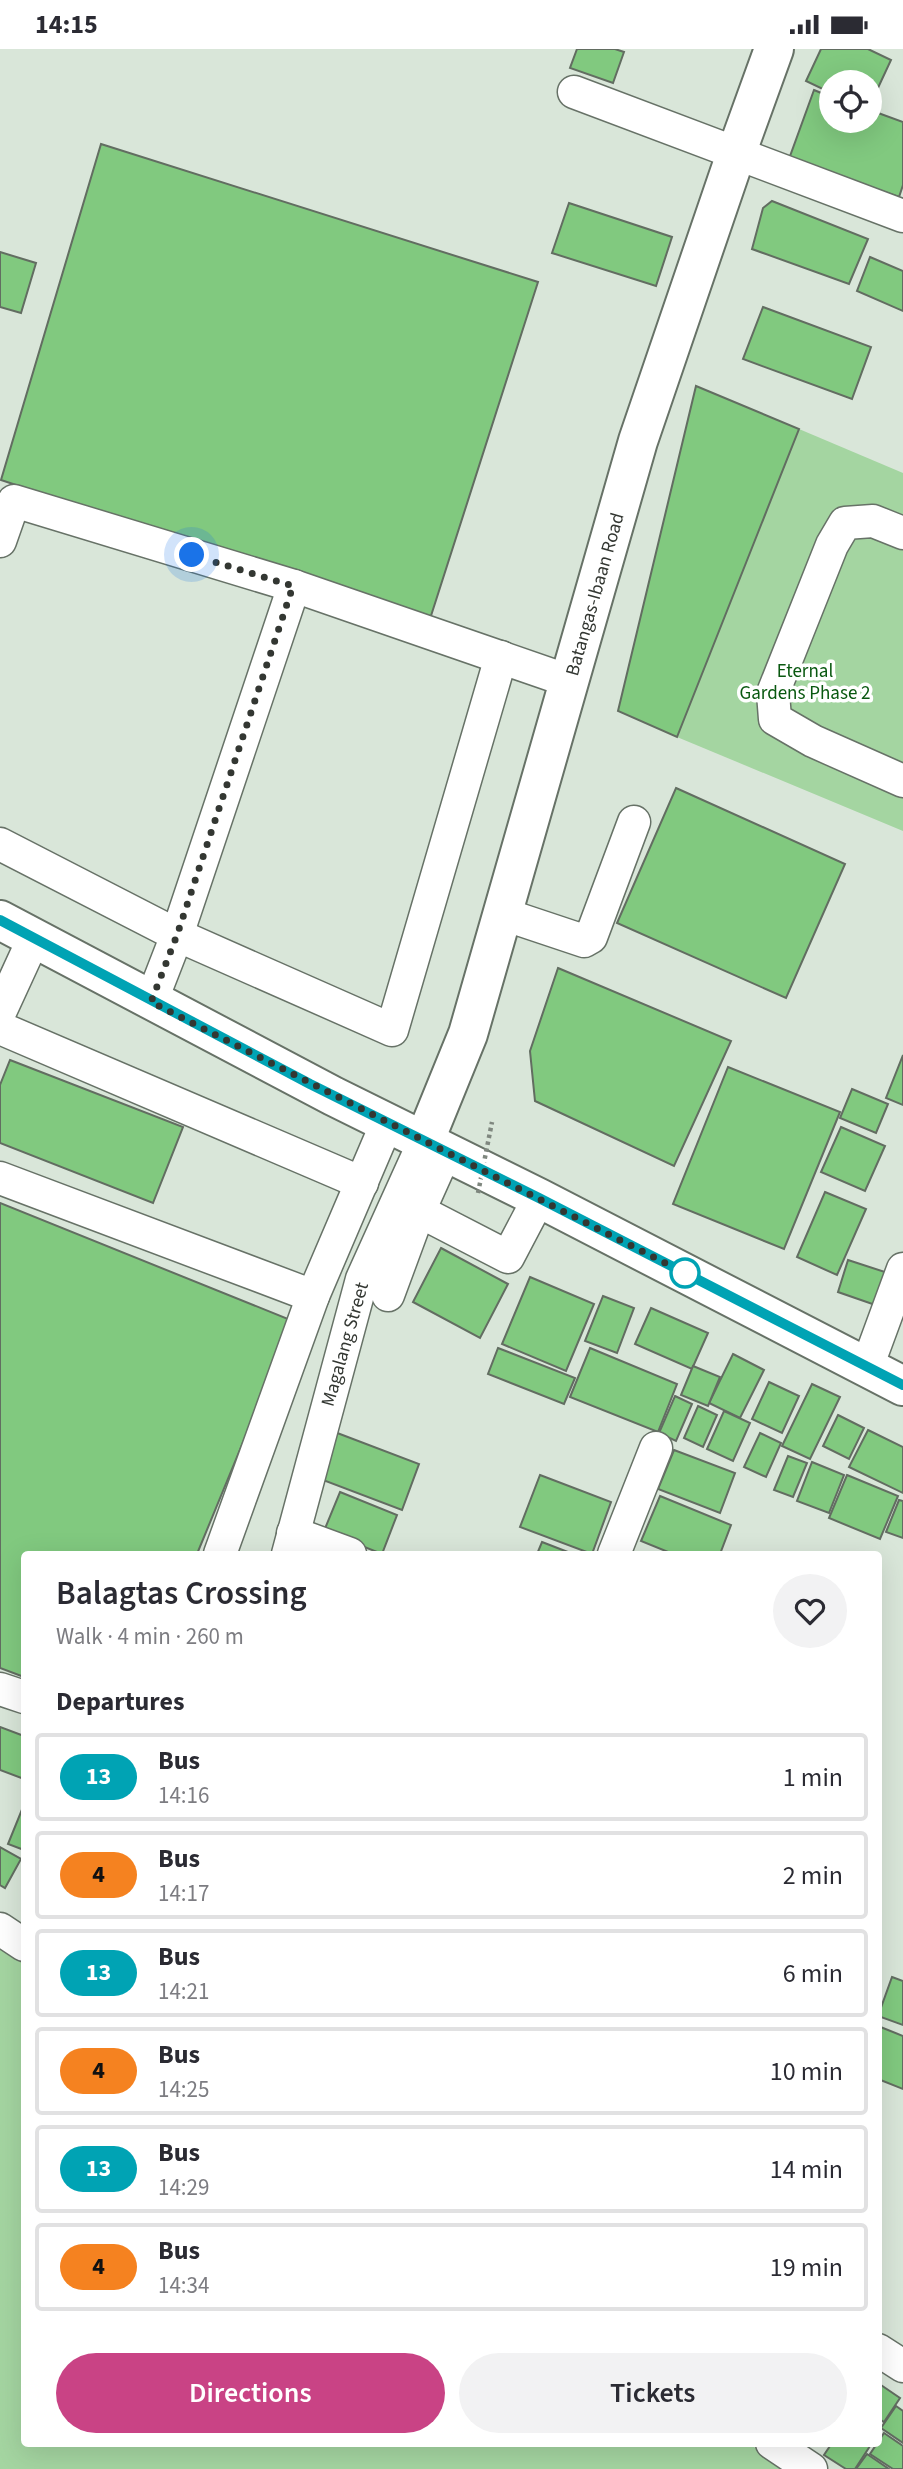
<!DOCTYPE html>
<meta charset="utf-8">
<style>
:root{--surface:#fff;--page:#f2f2f3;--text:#2b2b33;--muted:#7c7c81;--line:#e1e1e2;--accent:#c94385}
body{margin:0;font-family:"Source Sans 3",sans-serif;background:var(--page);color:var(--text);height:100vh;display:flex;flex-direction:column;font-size:26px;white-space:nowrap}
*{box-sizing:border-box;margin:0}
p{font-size:23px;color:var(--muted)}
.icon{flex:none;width:38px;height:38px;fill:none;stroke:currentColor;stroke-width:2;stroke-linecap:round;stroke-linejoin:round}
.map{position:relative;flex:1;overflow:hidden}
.drawer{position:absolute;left:21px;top:1502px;width:861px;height:896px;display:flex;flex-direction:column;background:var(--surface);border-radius:7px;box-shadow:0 7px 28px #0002}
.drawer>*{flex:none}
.badge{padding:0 14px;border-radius:23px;font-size:24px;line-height:46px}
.controls{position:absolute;left:819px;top:21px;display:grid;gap:14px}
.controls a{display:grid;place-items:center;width:63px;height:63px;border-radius:50%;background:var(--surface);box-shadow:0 7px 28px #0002;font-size:35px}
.you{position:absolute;width:35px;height:35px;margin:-18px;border:5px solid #fff;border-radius:50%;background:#1a73e8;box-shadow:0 0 0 10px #1a73e833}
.map>.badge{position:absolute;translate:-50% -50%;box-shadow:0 0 0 4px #fff}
h2{padding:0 35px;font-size:26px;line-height:63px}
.round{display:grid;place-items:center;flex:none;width:74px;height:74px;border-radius:37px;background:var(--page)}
.summary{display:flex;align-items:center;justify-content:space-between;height:119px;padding:0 35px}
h1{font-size:33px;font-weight:600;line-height:52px}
.primary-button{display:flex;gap:14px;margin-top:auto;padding:14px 35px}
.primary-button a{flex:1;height:80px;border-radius:42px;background:var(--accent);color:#fff;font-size:28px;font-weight:600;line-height:80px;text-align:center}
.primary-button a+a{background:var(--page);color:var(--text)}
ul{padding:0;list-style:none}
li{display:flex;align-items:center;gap:21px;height:88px;margin:0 14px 10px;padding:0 21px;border:4px solid var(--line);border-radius:7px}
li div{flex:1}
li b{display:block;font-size:26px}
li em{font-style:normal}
li .badge{min-width:77px;font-weight:700;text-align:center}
.status{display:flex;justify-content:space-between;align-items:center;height:49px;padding:0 35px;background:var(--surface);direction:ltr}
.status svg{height:19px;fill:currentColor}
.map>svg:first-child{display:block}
.green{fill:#a4d5a1}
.building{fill:#81c97f;stroke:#626d61;stroke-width:2}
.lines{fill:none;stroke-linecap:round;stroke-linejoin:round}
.minor-casing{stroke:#677267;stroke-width:35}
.major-casing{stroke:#677267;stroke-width:42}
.minor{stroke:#fff;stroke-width:32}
.major{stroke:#fff;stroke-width:38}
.path-bridge{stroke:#7f877f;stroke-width:4.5;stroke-dasharray:3.5 3.5;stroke-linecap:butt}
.line-casing{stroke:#fff;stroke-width:16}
.line{stroke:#00a3b4;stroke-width:10}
.walk{stroke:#333732;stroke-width:7;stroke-dasharray:0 12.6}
.stop-dot{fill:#fff;stroke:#00a3b4;stroke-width:3.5}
.labels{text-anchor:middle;stroke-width:7;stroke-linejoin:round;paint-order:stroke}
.street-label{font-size:19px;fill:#333732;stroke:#fff}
.park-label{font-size:19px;fill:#095810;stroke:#fff}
</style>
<div class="status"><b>14:15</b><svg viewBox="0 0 49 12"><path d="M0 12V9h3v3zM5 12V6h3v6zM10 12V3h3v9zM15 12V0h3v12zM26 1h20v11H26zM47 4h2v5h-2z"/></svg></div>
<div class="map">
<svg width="903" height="2420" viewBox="0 0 903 2420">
<rect width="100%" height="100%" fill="#d9e6d9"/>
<g class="green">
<path d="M799 380 903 424V782L677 688Z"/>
<path d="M0 1896 24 1913V2394H748L787 2420H0Z"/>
</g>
<g class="building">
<path d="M577 0H615L624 3 613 34 570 19Z"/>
<path d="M821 0H868L891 11 870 56V33H831V44L806 32Z"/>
<path d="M814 41 831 48V72H870V61L903 73V136L899 148 789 110Z"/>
<path d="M101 95 538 233 429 573 1 431Z"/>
<path d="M772 152 868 190 849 235 752 200 763 159Z"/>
<path d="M569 154 672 188 656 237 552 204Z"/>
<path d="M0 203 36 214 21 264 0 258Z"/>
<path d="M870 208 903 222V262L857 242Z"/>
<path d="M763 258 871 298 852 350 743 310Z"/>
<path d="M696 337 799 380 677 688 618 662Z"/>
<path d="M676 739 845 815 786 949 617 874Z"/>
<path d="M558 919 731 992 674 1117 535 1052 530 1002Z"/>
<path d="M903 1006V1056L886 1049Z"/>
<path d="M10 1011 183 1078 153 1154 0 1094V1036Z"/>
<path d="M728 1018 840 1063 784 1200 673 1155Z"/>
<path d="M852 1040 888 1055 876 1084 840 1069Z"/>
<path d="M841 1078 885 1097 865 1142 821 1123Z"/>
<path d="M825 1143 866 1160 837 1226 797 1208Z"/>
<path d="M0 1154 293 1272 197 1505H24V1628L0 1619Z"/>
<path d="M441 1199 508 1235 480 1289 413 1253Z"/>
<path d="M848 1211 891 1225 881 1258 838 1243Z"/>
<path d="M530 1228 594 1255 566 1322 502 1295Z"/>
<path d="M603 1247 634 1259 617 1304 585 1292Z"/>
<path d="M651 1259 708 1284 692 1320 635 1295Z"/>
<path d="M498 1299 575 1329 564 1355 488 1325Z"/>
<path d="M590 1299 677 1335 658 1383 570 1348Z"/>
<path d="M733 1305 764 1321 740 1369 709 1354Z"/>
<path d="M693 1317 720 1328 708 1357 681 1346Z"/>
<path d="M769 1333 799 1347 782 1384 752 1370Z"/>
<path d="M812 1335 840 1348 810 1410 782 1397Z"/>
<path d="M675 1347 692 1355 676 1392 659 1384Z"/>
<path d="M698 1357 717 1366 703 1398 684 1389Z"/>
<path d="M724 1362 750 1374 733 1412 707 1400Z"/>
<path d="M838 1366 864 1379 849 1410 823 1397Z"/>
<path d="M868 1381 903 1398V1444L849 1418Z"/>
<path d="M332 1382 419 1415 402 1461 315 1428Z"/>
<path d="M760 1384 781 1394 766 1428 744 1418Z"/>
<path d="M674 1401 735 1424 720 1464 658 1440Z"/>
<path d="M788 1407 807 1414 793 1448 774 1441Z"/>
<path d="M812 1413 844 1426 829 1464 797 1452Z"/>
<path d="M540 1426 611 1453 592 1505 520 1478Z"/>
<path d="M847 1426 898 1447 880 1490 829 1469Z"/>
<path d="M340 1443 397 1466 382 1505 324 1482Z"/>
<path d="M660 1447 731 1476 720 1505H673L641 1492Z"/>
<path d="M899 1451 903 1452V1489L886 1483Z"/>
<path d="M542 1493 573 1505H537Z"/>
<path d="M0 1678 24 1687V1730L0 1721Z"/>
<path d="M23 1758H24V1801L8 1795Z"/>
<path d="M0 1798 21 1810 5 1839 0 1836Z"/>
<path d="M892 1928 903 1932V1976L878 1967Z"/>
<path d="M878 1977 903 1987V2040L878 2030Z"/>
<path d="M878 2334 900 2349 884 2373 878 2369Z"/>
<path d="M896 2357 903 2362V2394L881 2379Z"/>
<path d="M884 2384 903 2397V2420H893L870 2405Z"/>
<path d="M832 2394H872L855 2420H846L824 2406Z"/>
<path d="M867 2405 889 2420H856Z"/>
</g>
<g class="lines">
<g class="minor-casing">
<g id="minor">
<path d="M574 43 903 167"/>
<path d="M903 484 873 472 845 474 832 496 773 644 775 670 813 692 903 732"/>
<path d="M0 492 14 452 294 537 569 632"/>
<path d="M0 795 177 886 392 981 501 608"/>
<path d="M503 865 584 892 591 888 634 773"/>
<path d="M151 953 177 886 294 537"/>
<path d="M0 963 34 889"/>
<path d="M0 979 362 1134"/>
<path d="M0 1129 313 1247"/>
<path d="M419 1162 508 1208 539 1149"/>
<path d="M388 1246 419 1162 445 1104"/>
<path d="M867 1318 903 1220"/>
<path d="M293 1484 350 1505"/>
<path d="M220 1505 313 1247 387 1074"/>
<path d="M288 1505 362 1230 424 1093"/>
<path d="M614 1505 656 1399"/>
<path d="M0 1640 24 1648"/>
<path d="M0 1880 24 1896"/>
<path d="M878 2301 903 2317"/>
<path d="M772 2394 811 2420"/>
</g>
</g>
<g class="major-casing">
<g id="major">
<path d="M0 871 333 1047 539 1149 903 1337"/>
<path d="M424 1093 468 985 638 392 736 105 774 0"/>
</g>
</g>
<use href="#minor" class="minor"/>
<use href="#major" class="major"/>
<path class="path-bridge" d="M478 1144 492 1073"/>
</g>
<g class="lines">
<g class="line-casing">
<path id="line" d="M0 871 310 1035 539 1149 903 1336"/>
</g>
<use href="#line" class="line"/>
<path class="walk" d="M192 506 293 537 177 886 151 953 685 1224"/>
</g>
<circle class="stop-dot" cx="685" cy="1224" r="14"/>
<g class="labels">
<g class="street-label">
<text transform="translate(594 545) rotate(-74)" y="7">Batangas-Ibaan Road</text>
<text transform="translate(344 1295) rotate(-74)" y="7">Magalang Street</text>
</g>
<g class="park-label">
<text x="805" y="628">Eternal<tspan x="805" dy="22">Gardens Phase 2</tspan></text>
</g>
</g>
</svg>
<div class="controls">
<a><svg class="icon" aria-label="locate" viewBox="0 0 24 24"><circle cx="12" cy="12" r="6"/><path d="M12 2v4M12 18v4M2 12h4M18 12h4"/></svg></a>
</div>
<div class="you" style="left:192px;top:506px"></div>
<section class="drawer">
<div class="summary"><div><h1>Balagtas Crossing</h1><p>Walk · 4 min · 260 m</p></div><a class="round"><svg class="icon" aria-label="heart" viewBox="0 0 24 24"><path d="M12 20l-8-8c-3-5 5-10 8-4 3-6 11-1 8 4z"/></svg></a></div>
<h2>Departures</h2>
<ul>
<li><span class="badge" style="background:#00a3b4;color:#fff">13</span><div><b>Bus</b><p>14:16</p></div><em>1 min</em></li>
<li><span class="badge" style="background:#f58220;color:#111">4</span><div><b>Bus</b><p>14:17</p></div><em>2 min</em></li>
<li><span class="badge" style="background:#00a3b4;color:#fff">13</span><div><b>Bus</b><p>14:21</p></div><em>6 min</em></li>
<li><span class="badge" style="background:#f58220;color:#111">4</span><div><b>Bus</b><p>14:25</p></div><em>10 min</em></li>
<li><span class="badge" style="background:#00a3b4;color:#fff">13</span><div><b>Bus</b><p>14:29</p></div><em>14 min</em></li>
<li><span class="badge" style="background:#f58220;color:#111">4</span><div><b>Bus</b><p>14:34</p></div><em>19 min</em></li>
</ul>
<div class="primary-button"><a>Directions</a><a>Tickets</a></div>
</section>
</div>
